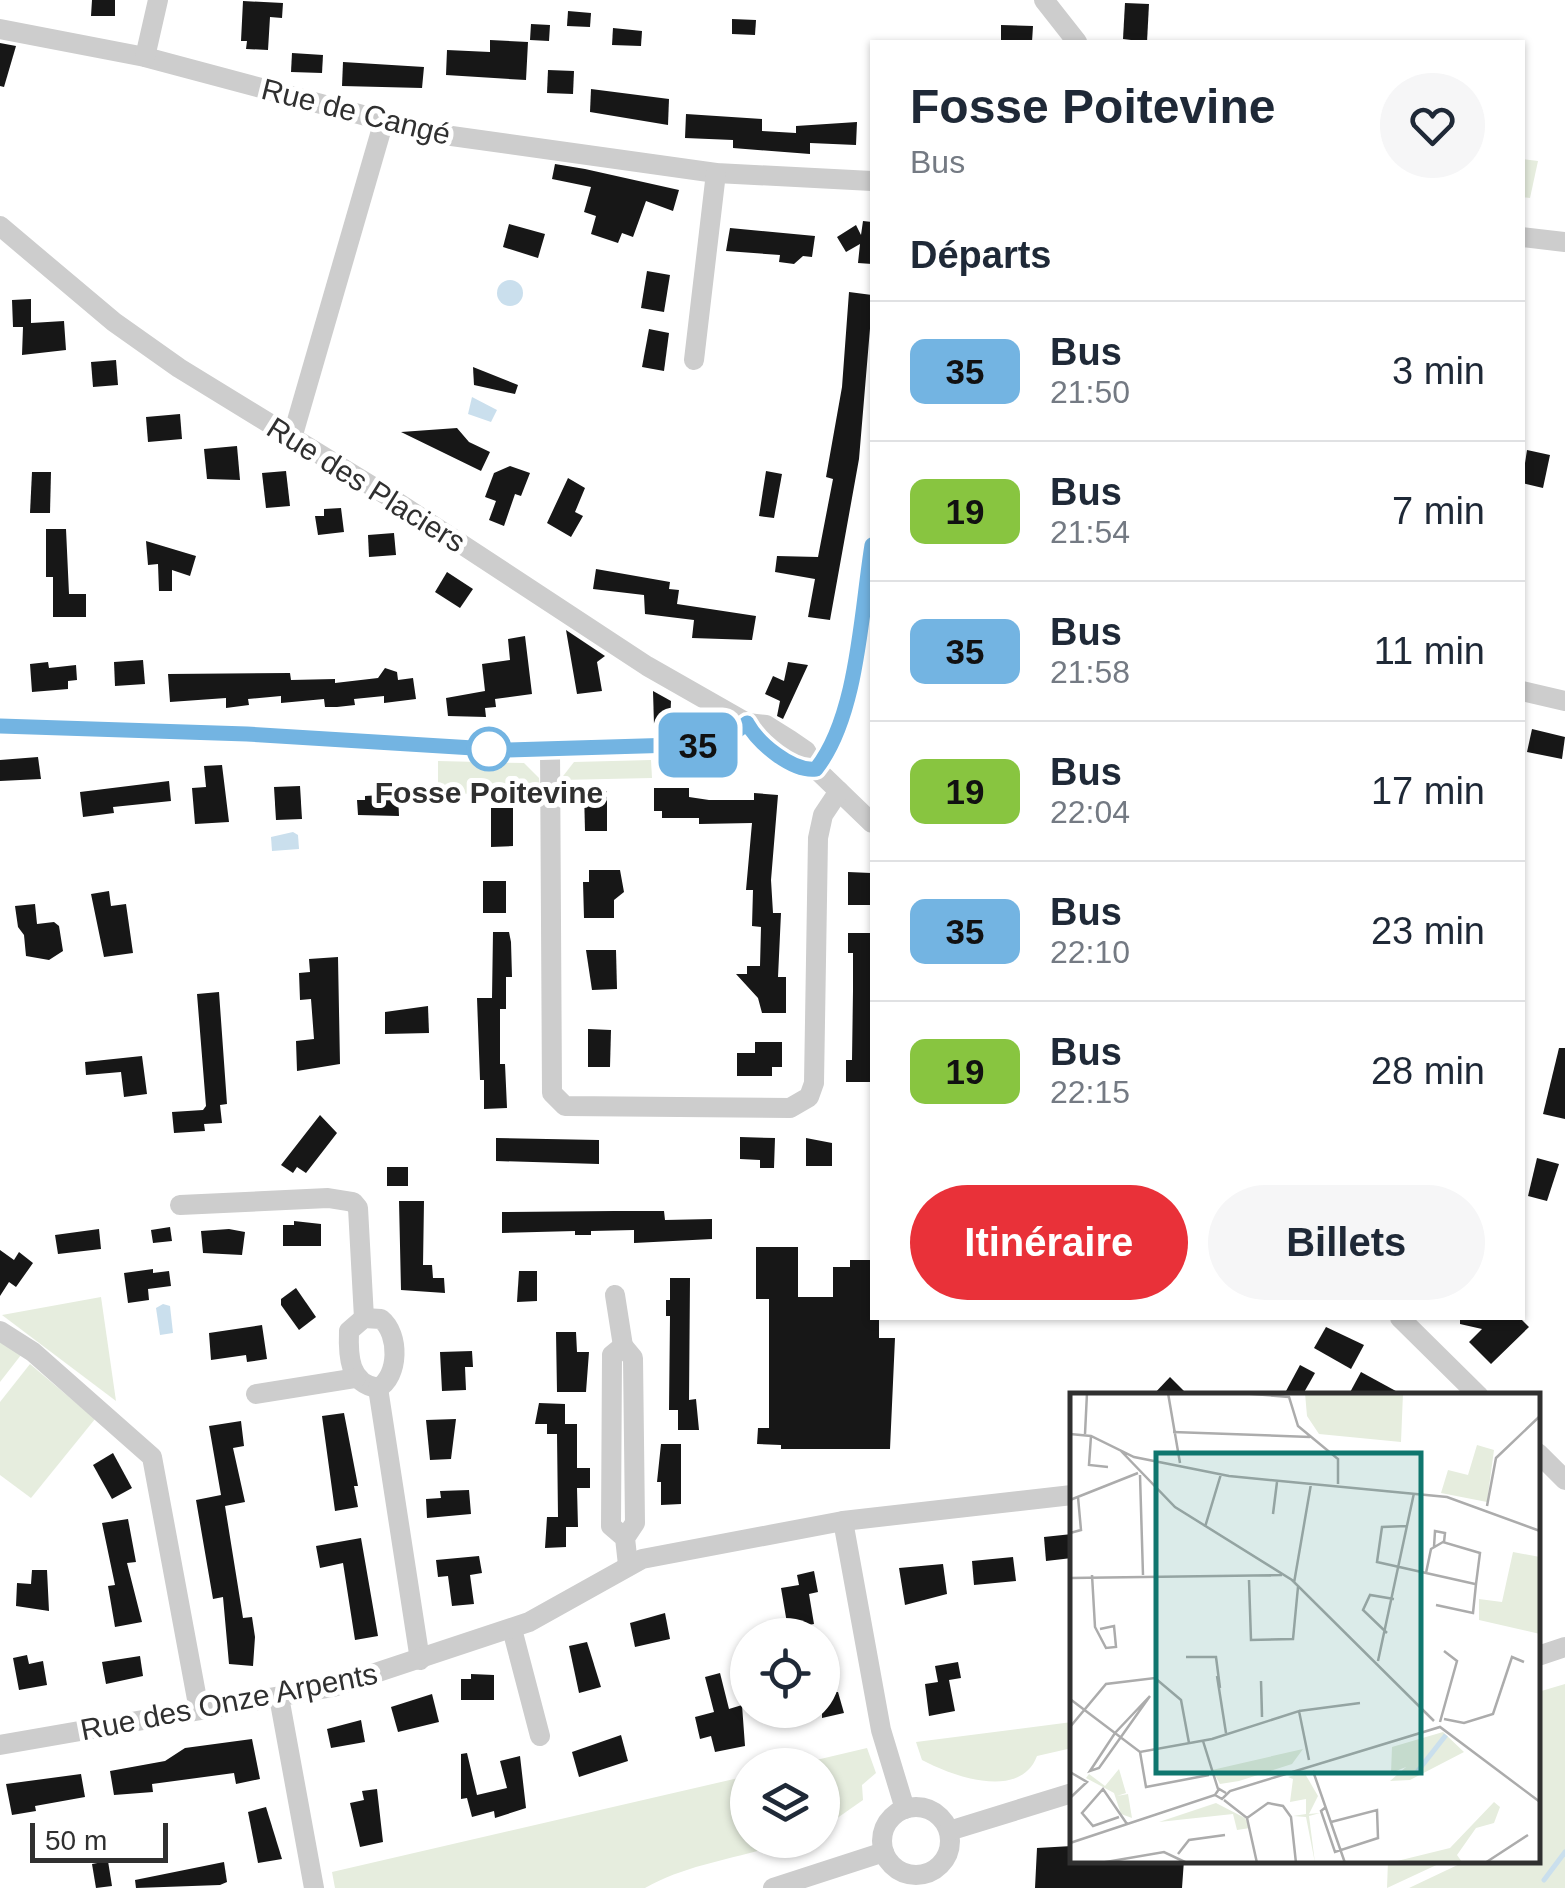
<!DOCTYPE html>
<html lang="fr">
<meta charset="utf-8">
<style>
:root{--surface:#fff;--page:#f6f6f7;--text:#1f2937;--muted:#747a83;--line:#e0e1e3;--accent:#e93139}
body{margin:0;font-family:Arial,sans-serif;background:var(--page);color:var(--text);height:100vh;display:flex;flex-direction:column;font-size:38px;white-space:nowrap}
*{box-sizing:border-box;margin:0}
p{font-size:32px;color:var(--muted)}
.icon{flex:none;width:55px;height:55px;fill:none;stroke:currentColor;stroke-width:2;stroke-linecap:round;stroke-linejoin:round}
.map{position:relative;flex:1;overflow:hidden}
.details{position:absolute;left:870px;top:40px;width:655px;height:1280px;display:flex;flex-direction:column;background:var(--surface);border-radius:0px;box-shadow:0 2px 8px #0004}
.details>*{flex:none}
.badge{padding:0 20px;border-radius:15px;font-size:35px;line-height:65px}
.fabs{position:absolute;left:730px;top:1618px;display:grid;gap:20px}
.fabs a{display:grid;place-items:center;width:110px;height:110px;border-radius:50%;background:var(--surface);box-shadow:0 2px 8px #0004;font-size:50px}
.scale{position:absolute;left:30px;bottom:25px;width:138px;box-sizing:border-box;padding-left:10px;border:5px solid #303030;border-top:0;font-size:28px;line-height:35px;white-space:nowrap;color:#303030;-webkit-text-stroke:8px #fff;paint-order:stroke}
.map>.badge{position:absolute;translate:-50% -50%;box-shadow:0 0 0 5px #fff}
h2{padding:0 40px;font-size:38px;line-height:90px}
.round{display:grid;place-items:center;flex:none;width:105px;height:105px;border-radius:52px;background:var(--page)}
.summary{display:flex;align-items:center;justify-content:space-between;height:170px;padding:0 40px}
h1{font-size:48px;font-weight:800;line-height:75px}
.action{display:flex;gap:20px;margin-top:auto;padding:20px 40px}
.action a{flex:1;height:115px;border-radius:60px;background:var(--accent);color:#fff;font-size:40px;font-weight:800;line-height:115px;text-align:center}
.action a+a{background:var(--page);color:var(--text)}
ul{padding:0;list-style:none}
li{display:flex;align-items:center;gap:30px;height:140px;padding:0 40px;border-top:2px solid var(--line)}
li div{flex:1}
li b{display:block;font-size:38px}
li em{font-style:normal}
li .badge{min-width:110px;font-weight:700;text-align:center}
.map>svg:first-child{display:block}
.green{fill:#e6edde}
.water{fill:#cadfed}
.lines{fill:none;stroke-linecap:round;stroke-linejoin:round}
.stream{stroke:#cadfed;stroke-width:5}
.building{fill:#171717}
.minor{stroke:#cdcdcd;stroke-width:20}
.line-casing{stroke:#fff;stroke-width:22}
.line{stroke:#73b4e2;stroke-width:15}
.stop-dot{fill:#fff;stroke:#73b4e2;stroke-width:5}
.labels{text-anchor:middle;stroke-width:10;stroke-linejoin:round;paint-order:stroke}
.street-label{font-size:30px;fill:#303030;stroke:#fff}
.stop-label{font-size:30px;font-weight:bold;fill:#303030;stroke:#fff}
.inset-river{fill:none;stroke:#cadfed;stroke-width:5}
.inset-road{fill:none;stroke:#acacac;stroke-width:2.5}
.view{fill:#0f766e;fill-opacity:0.15;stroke:#0f766e;stroke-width:5}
.inset-edge{fill:none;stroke:#303030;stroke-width:5}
</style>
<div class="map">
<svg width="1565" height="1888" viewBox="0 0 1565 1888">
<rect width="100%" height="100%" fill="#fff"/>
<g class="green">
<path d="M1522 159 1538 161 1530 198 1523 197Z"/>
<path d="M651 760 652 778 560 780 574 762Z"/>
<path d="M438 761 524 763 539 778 540 793 438 794Z"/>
<path d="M101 1297 116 1401 2 1315Z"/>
<path d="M0 1341 21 1355 0 1382Z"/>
<path d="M30 1364 95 1419 31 1498 0 1475V1402Z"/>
<path d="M1565 1684V1888H1409L1466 1861 1538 1860V1692Z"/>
<path d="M1072 1722V1748L1037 1756C1020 1801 952 1776 922 1760L916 1742Z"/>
<path d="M867 1748 876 1773 862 1785 863 1800 823 1828 822 1765H795Z"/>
<path d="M747 1776 748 1840H791C742 1859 691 1862 645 1888H335L332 1872Z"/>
<path d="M1388 1861V1860L1445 1861 1387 1888Z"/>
</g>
<g class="water">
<circle cx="510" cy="293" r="13"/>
<path d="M472 397 497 410 491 422 468 414Z"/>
<path d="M293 832 298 835 299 849 272 851 271 837Z"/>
<path d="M163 1304 170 1306 173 1333 160 1335 156 1308Z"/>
</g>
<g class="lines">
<path class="stream" d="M1544 1880 1565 1852"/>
</g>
<g class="building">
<path d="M92 0H115V16H91Z"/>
<path d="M243 1 283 3 282 18 270 17 268 50 246 49 247 41H241Z"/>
<path d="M1125 3 1149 4 1147 42 1123 39Z"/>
<path d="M568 11 591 13 590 27 567 26Z"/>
<path d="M732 19 756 20 755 35 732 34Z"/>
<path d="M531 24 550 25 549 41 530 40Z"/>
<path d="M1001 25 1033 26 1032 42H1001Z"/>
<path d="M613 28 642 31 641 46 612 45Z"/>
<path d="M490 40 528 42 526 80 446 75 447 50 490 52Z"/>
<path d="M0 43 16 46 4 87 0 86Z"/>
<path d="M292 53 323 55 322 73 291 72Z"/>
<path d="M343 62 424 67 422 88 342 86Z"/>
<path d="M548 70 574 71 573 94 547 93Z"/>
<path d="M591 89 669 99 668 125 590 112Z"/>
<path d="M686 114 762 119V131L796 133V126L857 122 856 145 810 143V154L733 148V140L685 138Z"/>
<path d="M555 164 585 169 679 190 673 211 646 201 633 237 622 233 618 243 591 234 596 216 584 212 591 187 552 179Z"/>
<path d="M863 221 872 222V264L858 263 860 244 846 252 837 237 856 225 861 235Z"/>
<path d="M509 224 545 234 538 258 503 247Z"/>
<path d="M730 228 815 236 812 257 803 256 794 264 779 262 780 255 726 251Z"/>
<path d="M647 271 670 275 664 312 641 308Z"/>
<path d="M849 292 872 295V305L859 459 830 620 808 617 815 579 775 572 777 556 818 557 833 479 826 477 842 387Z"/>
<path d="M31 299V323L64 321 66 350 22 355 23 327H13L12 300Z"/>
<path d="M649 329 669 333 664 371 642 367Z"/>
<path d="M116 360 118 385 93 387 91 362Z"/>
<path d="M473 367 518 385 515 394 474 385Z"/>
<path d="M180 414 182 439 148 442 146 417Z"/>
<path d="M457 428 469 442 490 452 481 471 401 432Z"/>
<path d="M237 446 240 480 207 479 204 449Z"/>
<path d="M1527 450 1550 455 1543 488 1522 483Z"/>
<path d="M510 466 530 473 521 496 515 494 504 526 489 520 496 501 485 497 494 473Z"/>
<path d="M286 471 290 506 266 508 262 473Z"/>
<path d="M766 471 782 474 774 518 759 516Z"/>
<path d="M32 472H51L50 513H30Z"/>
<path d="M568 478 585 488 575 512 583 516 571 537 547 523Z"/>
<path d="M341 508 344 532 318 535 315 516H324V509Z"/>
<path d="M46 529H66L69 594H86V617H53V577H46Z"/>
<path d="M394 533 396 555 369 557 368 535Z"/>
<path d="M146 541 196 556 190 576 172 570V591H159L158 564 148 565Z"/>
<path d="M596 569 670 582 669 589 679 590 677 604 756 616 752 640 692 638 694 620 645 614 644 595 593 589Z"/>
<path d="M447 572 473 589 460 608 435 592Z"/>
<path d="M566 630 605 656 597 662 602 691 577 694Z"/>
<path d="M525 636 532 694 495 699 496 707 485 708 486 717 448 716 446 698 485 691 482 664 510 660 508 639Z"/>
<path d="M143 660 145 684 115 686 114 662Z"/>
<path d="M48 662 49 668 76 665 77 680 68 681V689L32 692 30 664Z"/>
<path d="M788 662 808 665 783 719 777 716 780 701 765 694 773 676 784 681Z"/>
<path d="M385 668 397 672 398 680 413 678 416 699 384 703V696L354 699 355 705 337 707H325L324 699 281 703V696L248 699 249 705 226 708V698L170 702 168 674 290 673 291 680 335 679V683L378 678Z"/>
<path d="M653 691 671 701 670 725H654Z"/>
<path d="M1532 729 1565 737 1562 759 1527 752Z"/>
<path d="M38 757 41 779 0 781V760Z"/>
<path d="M222 765 229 822 195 824 192 788 206 787 204 766Z"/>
<path d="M169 781 171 801 113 807 114 813 83 817 80 792Z"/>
<path d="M300 786 302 819 276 820 274 787Z"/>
<path d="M654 788H689V797L709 800H754V793L778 795 771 880 773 913H781L778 977H786V1013H762L758 998 736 974H747V966H760L761 927 752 926 753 890H746L752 823 699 824V818H662V811H654Z"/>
<path d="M584 791H607V831H585Z"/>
<path d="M398 794 399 816 358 815 357 800H365V796Z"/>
<path d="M491 808H513V846L491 847Z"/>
<path d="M589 870H620L624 892 614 900V918H584L583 882H589Z"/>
<path d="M848 872 871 873V905H848Z"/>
<rect x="483" y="881" width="23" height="32"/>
<path d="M109 891 111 906 126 904 133 953 104 957 91 894Z"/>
<path d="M35 904 37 924 54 922 59 926 63 951 49 960 26 956 24 935 18 927 15 906Z"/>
<path d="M493 932H509L511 942 512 977H506V1009H500V1064H505L507 1108 484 1109V1080H480L477 998H492Z"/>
<path d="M848 933H872V1082H846V1060H852L853 991V953H848Z"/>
<path d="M586 950H616L617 989 592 990Z"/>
<path d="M338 957 340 1064 297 1071 296 1041 314 1039 311 999 300 1000 299 973 310 972 309 959Z"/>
<path d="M219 992 227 1104 220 1105 222 1123 204 1124 205 1131 174 1133 172 1112 203 1110 206 1106 197 994Z"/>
<path d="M428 1006 429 1033 385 1034V1012Z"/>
<path d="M588 1029 611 1030 610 1067H588Z"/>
<path d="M755 1042H782V1067H772V1076H737V1053H755Z"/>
<path d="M1559 1048H1565V1119L1543 1114Z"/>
<path d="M142 1056 147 1094 124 1097 121 1072 86 1075 85 1062Z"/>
<path d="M320 1115 337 1133 306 1173 297 1167 293 1173 281 1165Z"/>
<path d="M740 1137 775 1138 774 1168H760V1160L740 1159Z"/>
<path d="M496 1138 599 1140V1164L496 1161Z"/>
<path d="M806 1138 832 1143V1166H806Z"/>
<path d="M1537 1158 1559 1164 1547 1201 1528 1196Z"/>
<rect x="387" y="1167" width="21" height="19"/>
<path d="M399 1201H424L423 1265H432L433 1278H444L445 1293 401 1290Z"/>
<path d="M614 1211H664L665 1220 712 1219V1239L634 1243V1230L591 1231V1235H575V1231L502 1233V1212Z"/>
<path d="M294 1221 321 1224V1246H283V1225H294Z"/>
<path d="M170 1227 172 1241 153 1243 151 1230Z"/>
<path d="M99 1229 101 1249 58 1254 55 1235Z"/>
<path d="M229 1229 245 1232 242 1255 203 1253 201 1231Z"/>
<path d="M756 1247H798V1297H833V1267H850V1260H872V1318H879V1338H895L890 1449H781V1445L757 1444 758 1428H769V1299H756Z"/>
<path d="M0 1250 14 1260 19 1252 33 1263 16 1287 9 1282 0 1296Z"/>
<path d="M153 1269V1273L169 1271 171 1286 148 1289 149 1300 128 1303 124 1273Z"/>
<path d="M519 1271H537V1301L517 1302Z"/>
<path d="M670 1278H690L689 1400 696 1399 699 1430H678V1410H669L670 1316H666V1300H670Z"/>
<path d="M296 1288 316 1317 299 1330 281 1305V1299Z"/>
<path d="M1460 1318H1520L1529 1327 1491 1364 1469 1342 1482 1329 1460 1324Z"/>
<path d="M262 1325 267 1359 247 1362 246 1355 211 1360 209 1333Z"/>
<path d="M1326 1327 1364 1345 1351 1369 1314 1348Z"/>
<path d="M556 1332H576L577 1352H589L586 1392H557Z"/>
<path d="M472 1351 473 1367H465L466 1390 442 1391 440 1352Z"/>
<path d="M1300 1365 1315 1373 1302 1396H1295L1286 1391Z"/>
<path d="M1361 1372 1405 1396H1348Z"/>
<path d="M1170 1377 1189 1396H1152Z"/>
<path d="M539 1403 565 1404V1424H577V1468H590V1488H577L578 1527H566V1547L545 1548 547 1517H558L557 1434H547V1424H535Z"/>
<path d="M344 1413 358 1486H354L358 1507 335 1511 322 1416Z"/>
<path d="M456 1419 451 1459 430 1460 426 1420Z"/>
<path d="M241 1421 244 1446 233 1448 245 1502 225 1506 243 1618 252 1617 255 1637 253 1666 229 1664 223 1597 213 1599 196 1500 221 1495 209 1426Z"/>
<path d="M661 1444H681V1504L661 1505V1482H657Z"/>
<path d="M113 1453 132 1488 112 1499 93 1465Z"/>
<path d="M469 1490 471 1514 427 1518 426 1499 441 1498 440 1491Z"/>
<path d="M128 1519 136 1562 127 1563 142 1622 115 1627 108 1586 115 1585 102 1523Z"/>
<path d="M1072 1534V1558L1046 1561 1044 1537Z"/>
<path d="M361 1538 378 1636 355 1640 343 1563 320 1568 316 1546Z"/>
<path d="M479 1556 482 1573 470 1575 474 1604 452 1606 448 1576 438 1577 436 1560Z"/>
<path d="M1013 1557 1016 1581 974 1585 972 1561Z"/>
<path d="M943 1564 947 1594 905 1605 899 1568Z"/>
<path d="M32 1570H47L49 1611 16 1606 17 1583 31 1584Z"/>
<path d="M814 1571 818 1592 809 1594 814 1624 788 1629 781 1588 799 1585 797 1575Z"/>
<path d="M665 1613 670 1639 635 1647 630 1623Z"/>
<path d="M587 1642 601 1687 579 1693 569 1646Z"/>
<path d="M27 1655 29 1664 43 1661 47 1685 19 1690 13 1658Z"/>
<path d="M140 1656 143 1676 106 1684 102 1662Z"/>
<path d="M958 1662 961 1678 949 1680 955 1711 929 1716 925 1684 938 1682 935 1666Z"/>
<path d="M720 1673 729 1709 742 1705 745 1746 715 1752 711 1736 700 1739 695 1717 714 1712 705 1677Z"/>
<path d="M471 1674 494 1675V1700H461V1679H471Z"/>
<path d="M832 1692H838L844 1713 822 1718V1694Z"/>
<path d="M432 1694 439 1722 398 1732 391 1707Z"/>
<path d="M361 1720 365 1742 331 1748 327 1729Z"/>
<path d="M621 1735 628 1761 579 1777 572 1752Z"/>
<path d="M252 1739 260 1779 236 1784 234 1773 152 1784 153 1792 114 1795 110 1771 165 1761 185 1748Z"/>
<path d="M467 1753 477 1795 507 1788 500 1761 520 1756 526 1808 495 1818 494 1811 472 1817 467 1798 461 1799V1754Z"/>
<path d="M81 1774 85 1797 35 1806 36 1811 12 1815 6 1784Z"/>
<path d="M377 1789 383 1842 360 1847 350 1803 364 1800 362 1791Z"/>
<path d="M266 1807 282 1859 258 1863 248 1812Z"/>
<path d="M1072 1846V1860H1184L1182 1888H1035L1037 1848Z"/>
<path d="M108 1861 112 1886 96 1888 92 1864Z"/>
<path d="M224 1862 227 1882 220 1885 136 1888 135 1880Z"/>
</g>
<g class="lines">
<g class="minor">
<path d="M1044 0 1077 42"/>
<path d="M0 29 145 57 430 133 716 173 872 181"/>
<path d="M145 57 158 0"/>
<path d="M0 226 114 322 179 368 388 496 647 666 747 723 766 725 790 740 806 751 816 769 872 823"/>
<path d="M1522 237 1565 242"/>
<path d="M694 360 716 173"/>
<path d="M292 438 383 124"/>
<path d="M1522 691 1565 701"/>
<path d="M747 723C758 743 792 772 816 769"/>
<path d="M0 726 247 734 506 750 709 744 732 735 747 723"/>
<path d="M550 750 552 1093 565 1106 790 1108 809 1097 814 1083 818 838 823 815 839 791"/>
<path d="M816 769C858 716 861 612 872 545"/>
<path d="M180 1205 328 1198 353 1202 358 1208 364 1318"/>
<path d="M615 1295 623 1346"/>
<path d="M364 1318 381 1319C400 1334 399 1377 378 1388 349 1384 348 1356 349 1331Z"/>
<path d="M1400 1318 1479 1396"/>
<path d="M0 1331 33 1352 152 1457 199 1710"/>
<path d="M378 1388 420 1660"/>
<path d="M256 1394 356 1378"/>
<path d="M1538 1453 1565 1480"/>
<path d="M843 1521 1072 1495"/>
<path d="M625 1538 611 1526 612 1355 623 1346 633 1358 635 1523 625 1538 628 1565"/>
<path d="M512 1629 540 1736"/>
<path d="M1538 1656 1565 1647"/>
<path d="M279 1697 314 1888"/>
<path d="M0 1745 333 1687 529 1622 642 1559 843 1521 881 1730 905 1809"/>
<circle cx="916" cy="1841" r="34"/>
<path d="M949 1831 1072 1793"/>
<path d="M773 1888 884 1852"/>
</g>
</g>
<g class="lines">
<g class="line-casing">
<path id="line" d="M0 726 247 734 506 750 709 744 732 735 747 723C758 743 792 772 816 769 858 716 861 612 872 545"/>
</g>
<use href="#line" class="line"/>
</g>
<circle class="stop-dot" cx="489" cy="749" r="20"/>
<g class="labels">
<g class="street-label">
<text transform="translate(356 112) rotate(14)" y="10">Rue de Cangé</text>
<text transform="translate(366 485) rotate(32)" y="10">Rue des Placiers</text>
<text transform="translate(229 1702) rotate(-11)" y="10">Rue des Onze Arpents</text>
</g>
<g class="stop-label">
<text x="489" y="803">Fosse Poitevine</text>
</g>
</g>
<g transform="translate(1070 1393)">
<rect width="470" height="470" fill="#fff"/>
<path d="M235 0H333L331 49 249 41 237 23ZM407 52 424 57 417 109 371 100 378 77 398 82ZM443 159 470 164V241L409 227V206L432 209ZM373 339 394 359 340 387 320 388 336 374 321 380 322 354ZM233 356 222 371 169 388 150 391 142 377ZM49 376 56 400 47 403 58 401 62 425 51 421 44 400 16 385 19 381 35 393ZM234 379 248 403 239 421 250 420 239 423 245 470 236 424 223 423 236 421V406L220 409 223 386 218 384ZM424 409 430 414 424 430 406 435 387 462 392 469 319 470 380 455ZM146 410 175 425 180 435 167 437 163 421 89 429Z" fill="#e6edde"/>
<path class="inset-river" d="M347 379 376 342"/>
<path class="inset-road" d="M98 0 110 70M170 0 219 4 228 33 268 66V91M103 39 240 44M0 41 21 43 64 64 159 83 377 104 470 138M15 41 17 0M21 43 19 72 38 74M51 58 105 114 222 187 364 328M70 82 73 182M0 107 68 80M417 113 426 65 470 23M203 121 207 89M337 133 312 134 307 169 405 191H406L410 160 373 149 361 156 356 180M135 134 151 81M0 140 11 137 8 104M364 154 365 138 375 140 374 149M22 182 25 234 36 255 46 254 44 233 30 236M0 185 212 182M179 187 181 247 223 246 228 194M224 190 241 91M366 212 403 220 406 191M317 240 293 217 300 202 324 206M116 264H146L150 295M308 268 344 100M147 283 156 340M80 303 29 375 20 378 45 340ZM0 306 70 359 142 346 229 318 239 367M229 318 290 310M192 321 191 288 192 324M374 326 394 330 423 321 442 264 454 269M370 329 387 268 374 258M0 334 36 291 85 285 111 307 119 350M133 348 148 396M70 359 76 394 139 382M243 378 275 470M0 379 17 389 0 405M145 402 152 406 160 398 370 334 470 409M154 407 177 425 198 410 213 413 221 424 226 470M256 414 251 418 265 459 308 445 307 417 261 429M49 424 23 433 12 420 33 396 57 431M177 425 187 470M0 450 145 402 149 396 156 400M108 461 119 447 155 442M30 470 94 459 117 470M415 470 458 442"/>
<path class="view" d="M86 60H351V380H86Z"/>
<rect width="470" height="470" class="inset-edge"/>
</g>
</svg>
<div class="fabs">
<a><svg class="icon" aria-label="locate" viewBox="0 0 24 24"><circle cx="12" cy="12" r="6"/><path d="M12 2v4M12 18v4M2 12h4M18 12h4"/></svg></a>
<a><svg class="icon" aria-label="layers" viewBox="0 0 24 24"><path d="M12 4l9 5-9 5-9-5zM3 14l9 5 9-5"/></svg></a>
</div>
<div class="scale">50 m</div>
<b class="badge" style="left:698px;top:745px;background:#73b4e2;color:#111">35</b>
<section class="details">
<div class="summary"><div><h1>Fosse Poitevine</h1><p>Bus</p></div><a class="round"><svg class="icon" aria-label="heart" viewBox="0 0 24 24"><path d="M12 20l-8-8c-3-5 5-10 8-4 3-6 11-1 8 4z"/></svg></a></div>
<h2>Départs</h2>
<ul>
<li><span class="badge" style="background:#73b4e2;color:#111">35</span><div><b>Bus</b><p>21:50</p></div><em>3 min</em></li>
<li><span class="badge" style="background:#88c540;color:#111">19</span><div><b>Bus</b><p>21:54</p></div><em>7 min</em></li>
<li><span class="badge" style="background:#73b4e2;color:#111">35</span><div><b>Bus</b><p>21:58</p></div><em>11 min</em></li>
<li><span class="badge" style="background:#88c540;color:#111">19</span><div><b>Bus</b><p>22:04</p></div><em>17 min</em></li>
<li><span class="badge" style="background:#73b4e2;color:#111">35</span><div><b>Bus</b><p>22:10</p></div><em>23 min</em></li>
<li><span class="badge" style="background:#88c540;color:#111">19</span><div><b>Bus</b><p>22:15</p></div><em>28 min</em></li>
</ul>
<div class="action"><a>Itinéraire</a><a>Billets</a></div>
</section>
</div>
